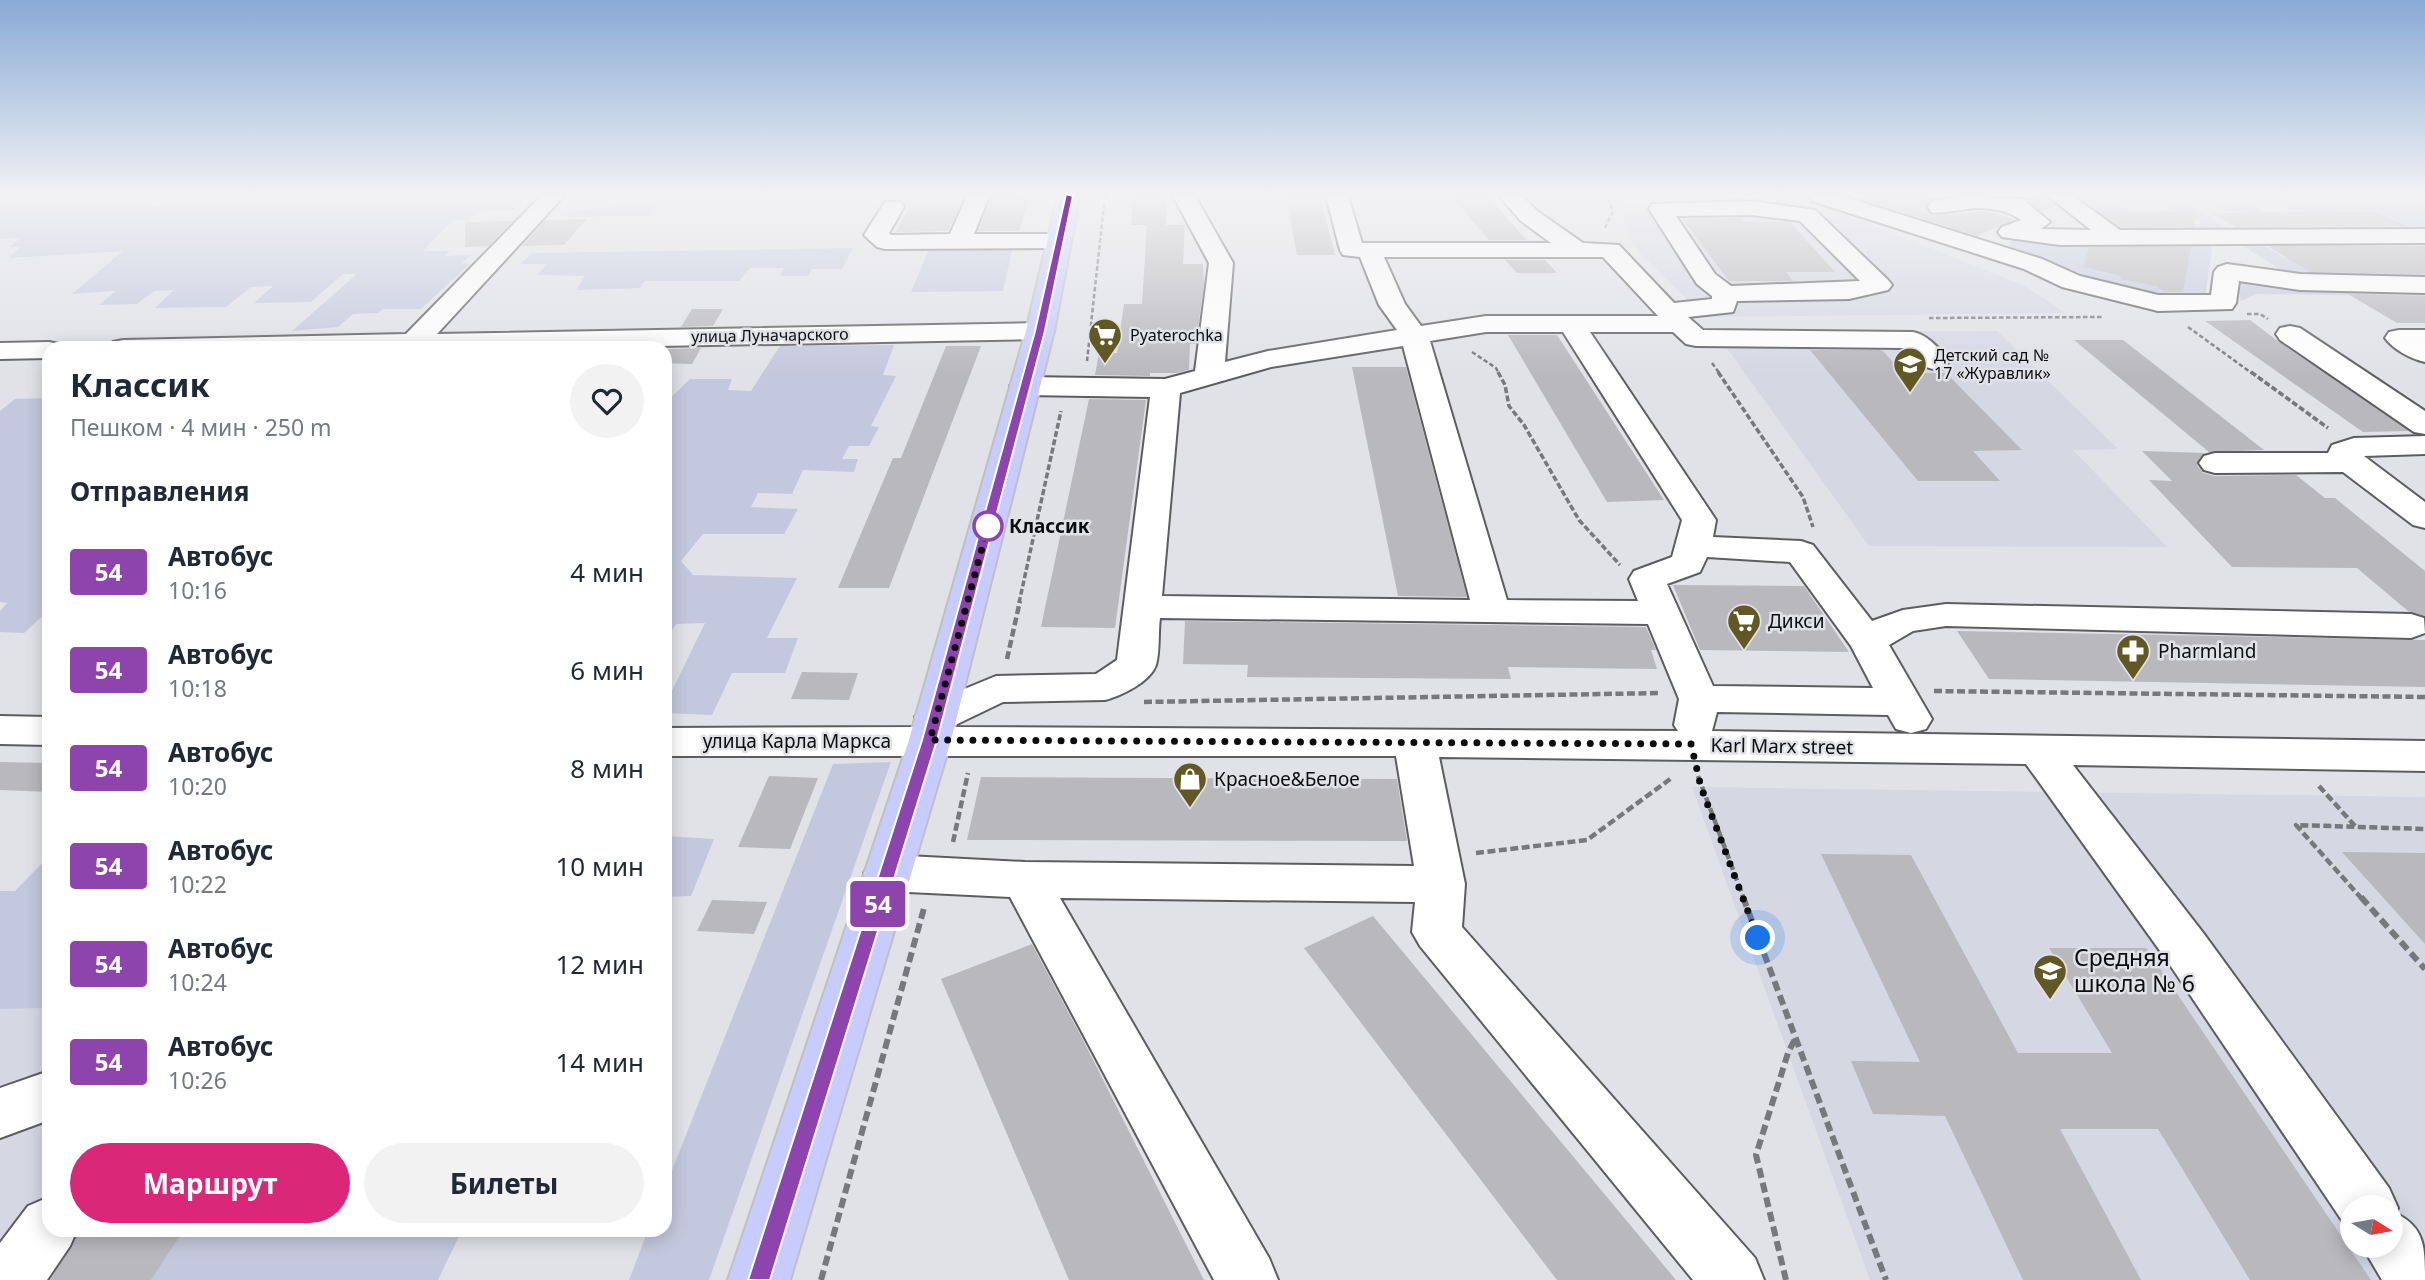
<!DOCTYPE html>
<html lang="ru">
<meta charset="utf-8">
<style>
:root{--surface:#fff;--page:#f2f2f3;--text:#1f2937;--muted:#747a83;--accent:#db2777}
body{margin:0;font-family:"Noto Sans",sans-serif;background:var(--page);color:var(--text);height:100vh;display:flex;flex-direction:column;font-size:26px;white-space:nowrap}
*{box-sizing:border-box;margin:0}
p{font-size:23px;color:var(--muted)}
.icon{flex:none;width:38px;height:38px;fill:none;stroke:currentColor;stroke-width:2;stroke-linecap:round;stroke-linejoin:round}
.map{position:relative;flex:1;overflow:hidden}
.details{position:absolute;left:42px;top:341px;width:630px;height:896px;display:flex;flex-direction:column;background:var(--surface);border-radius:21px;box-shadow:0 4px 18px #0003}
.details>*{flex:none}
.badge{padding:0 14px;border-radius:5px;font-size:24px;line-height:46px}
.needle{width:46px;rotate:101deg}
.fabs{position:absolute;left:2340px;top:1195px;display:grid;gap:14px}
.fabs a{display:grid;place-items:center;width:63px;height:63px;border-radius:50%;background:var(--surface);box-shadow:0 4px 18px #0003;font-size:35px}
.you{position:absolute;width:35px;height:35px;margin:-18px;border:5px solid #fff;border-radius:50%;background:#1a73e8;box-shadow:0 0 0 10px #1a73e833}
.map>.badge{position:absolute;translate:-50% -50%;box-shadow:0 0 0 4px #fff}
h2{padding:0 28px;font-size:26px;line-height:63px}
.round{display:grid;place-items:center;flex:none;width:74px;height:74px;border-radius:37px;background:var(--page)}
.head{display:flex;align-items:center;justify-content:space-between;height:119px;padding:0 28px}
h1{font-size:33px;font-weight:700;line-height:52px}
.cta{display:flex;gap:14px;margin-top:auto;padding:14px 28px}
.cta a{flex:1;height:80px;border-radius:42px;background:var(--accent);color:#fff;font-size:28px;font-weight:700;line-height:80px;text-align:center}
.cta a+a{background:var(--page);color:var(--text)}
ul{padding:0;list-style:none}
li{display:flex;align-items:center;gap:21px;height:98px;padding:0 28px}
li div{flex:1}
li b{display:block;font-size:26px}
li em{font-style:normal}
li .badge{min-width:77px;font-weight:700;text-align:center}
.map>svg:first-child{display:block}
.built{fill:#d5d7e3;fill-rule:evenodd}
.green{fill:#c4c8de}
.building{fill:#b8b8bd}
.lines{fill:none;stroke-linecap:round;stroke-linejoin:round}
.minor-casing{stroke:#5d5d61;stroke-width:4}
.major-casing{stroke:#c0c0c1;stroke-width:4}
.path-far3{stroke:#77787b;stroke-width:2.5;stroke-dasharray:4.5 2.5;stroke-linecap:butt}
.path-far2{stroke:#77787b;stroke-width:3.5;stroke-dasharray:6 2.5;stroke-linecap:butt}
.path-far1{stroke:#77787b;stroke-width:4.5;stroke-dasharray:8 3.5;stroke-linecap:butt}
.path{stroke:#77787b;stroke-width:6;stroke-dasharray:10 5;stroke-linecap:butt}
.minor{fill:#fff;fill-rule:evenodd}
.major{fill:#c7cbfd;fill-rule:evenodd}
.line{fill:#8e44ad;stroke:#fff;stroke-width:2}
.walk{stroke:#0d0d0f;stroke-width:7;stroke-dasharray:0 12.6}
.stop-dot{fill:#fff;stroke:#8e44ad;stroke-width:3.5}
.labels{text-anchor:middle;stroke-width:5;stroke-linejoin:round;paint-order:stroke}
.far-street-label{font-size:16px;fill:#0d0d0f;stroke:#e1e2e7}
.far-poi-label{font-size:16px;fill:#0d0d0f;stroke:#e1e2e7;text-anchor:start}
.stop-label{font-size:19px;font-weight:bold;fill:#0d0d0f;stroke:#e1e2e7;text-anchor:start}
.poi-label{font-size:19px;fill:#0d0d0f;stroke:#e1e2e7;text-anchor:start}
.street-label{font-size:19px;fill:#0d0d0f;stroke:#e1e2e7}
.near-poi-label{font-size:23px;fill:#0d0d0f;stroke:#e1e2e7;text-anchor:start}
</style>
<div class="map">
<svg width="2425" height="1280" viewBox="0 0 2425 1280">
<rect width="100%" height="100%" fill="#e1e2e7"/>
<g class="built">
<path d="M1618 196H1798L2025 286 2065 313 1705 317 1641 254 1627 232Z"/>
<path d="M1997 331 2118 449 2073 450 2167 547 1869 546 1716 333Z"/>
<path d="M1692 787 2425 797V1280H1870ZM2352 1208H2390V1246H2352Z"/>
<path d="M49 1008V1230H184L151 1280H0V1009Z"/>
</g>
<g class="green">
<path d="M41 196H159L147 206 162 205 173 196H206L200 202 223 201 229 196H318L315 200 331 199 335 196H528L514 210 479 211 470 219 453 220 423 251H449L446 256 471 255 462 263 470 264 421 309H383L378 313 353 314 338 327 292 331 357 274H343L311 302 254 303 273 286 251 287 226 307 155 308 174 290 154 291 137 304 99 305 116 291 72 294 123 251 8 258 21 247H10L20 238 0 239V201Z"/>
<path d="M620 196H815L748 199 719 206 656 207 648 216 565 217 569 211 612 207Z"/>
<path d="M2068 196H2425V231H2402L2385 222 2398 221 2375 210H2335L2373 232H2337L2321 223H2330L2308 211H2290L2277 204 2253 205 2301 232 2264 233 2247 223 2261 222 2241 211H2224L2214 205 2191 206 2235 233H2195L2183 225 2203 224C2174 205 2154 204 2119 204L2162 233H2122Z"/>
<path d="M2017 235 2208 243 2212 249 2205 297C2158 298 2042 279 2009 245Z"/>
<path d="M2256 240 2285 258H2314L2346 263 2306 240H2329L2360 257 2425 272V281L2293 278 2236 241Z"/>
<path d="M1013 246 1003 291 911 292 930 247Z"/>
<path d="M853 248 842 269H812L808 276H780L783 268H750L739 281H645L640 288 576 290 585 276 537 275 547 264H520L533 253Z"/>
<path d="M2237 281 2287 285 2425 288V296L2256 294 2241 301Z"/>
<path d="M894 345 883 375 896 376 871 426 879 427 869 446H849L842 459H858L854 472 803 470 792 494 758 493 751 507 798 509 784 534H703L681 561 693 575 797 578 767 638H798L785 673H732L712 715 665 713V705L705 623 676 624 665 641V403L690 379H732L728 390 751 391 780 346Z"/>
<path d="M49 398V610L24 633 0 632V611L7 603 0 602V411L15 399Z"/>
<path d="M891 762 709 1280H629L648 1230H665V1188L833 764Z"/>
<path d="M665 836 714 839 691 896 665 897Z"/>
<path d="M49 856V1008L0 1009V891H15Z"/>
<path d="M184 1230H462L438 1280H151Z"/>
</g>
<g class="building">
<path d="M991 196H1030L1019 231H978Z"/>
<path d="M1133 196H1166V225H1185L1183 264H1203L1204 283 1196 344H1190L1189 370 1176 373H1150V376L1095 375 1099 353H1117L1124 304H1142L1147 225H1131Z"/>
<path d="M1286 196H1320L1335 255H1297Z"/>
<path d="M1451 196H1487L1527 240H1489Z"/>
<path d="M1861 196H1948L1929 201 1926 206 1929 213 1938 215 1984 211 2015 219 1977 236 1864 200Z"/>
<path d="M2012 196H2046L2057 206 2042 212 2025 197Z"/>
<path d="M911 203H961L948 231 896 232Z"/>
<path d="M2170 211 2196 213 2194 227H2121L2099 212Z"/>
<path d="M2375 211 2406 226 2235 227 2212 213Z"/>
<path d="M1740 218 1744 222H1790L1835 272H1786L1793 281H1729L1682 219Z"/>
<path d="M587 219 564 245 522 246 545 220Z"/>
<path d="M513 221 488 246 465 247V222Z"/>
<path d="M2268 246H2425V274L2310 272Z"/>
<path d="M2089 247H2191L2183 292H2165L2156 286 2121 279 2122 276 2084 267Z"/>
<path d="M1505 260H1545L1557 273H1517Z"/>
<path d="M2348 294 2425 296V323H2397Z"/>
<path d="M692 309H723L713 326 681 327Z"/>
<path d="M2250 320 2279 342 2409 431 2363 432 2205 321Z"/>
<path d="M1508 335H1557L1664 500 1607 502Z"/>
<path d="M2074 340H2123L2264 450 2209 452Z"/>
<path d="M946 346H981L889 588H838L893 458H901Z"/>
<path d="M701 348 692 364 665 363 668 349Z"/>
<path d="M1810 350H1882L1903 373H1946L2022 450 1973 451 2000 481H1918Z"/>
<path d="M1352 367H1406L1467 597 1398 596Z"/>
<path d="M1089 399 1146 400 1115 628 1041 627Z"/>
<path d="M2142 451 2204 453 2197 465 2203 473 2214 476 2296 475 2325 498H2335L2425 571V616L2408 611 2357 568 2232 567 2149 480 2172 481Z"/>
<path d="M1673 585 1804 586 1849 652 1700 650Z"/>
<path d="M1185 621 1646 627 1656 650H1651L1657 669 1508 667 1511 679 1247 677 1248 665 1183 664Z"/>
<path d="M1957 631 2425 640V687L1989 679Z"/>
<path d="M802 672 858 673 849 700 791 699Z"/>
<path d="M0 762 49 763V792L0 790Z"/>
<path d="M769 776 818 778 790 849 738 847Z"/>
<path d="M981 777 1397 779 1407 841 967 840Z"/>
<path d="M2342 852 2425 853V944Z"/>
<path d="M1821 854 1911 855 2018 1053H2112L2049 948H2146L2371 1280H2250L2158 1129H2060L2141 1280H2023L1945 1116 1873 1114 1851 1061 1920 1062Z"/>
<path d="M712 900 767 902 754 934 697 931Z"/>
<path d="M1373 916 1676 1280H1557L1304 948Z"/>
<path d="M1032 944 1082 1038 1204 1280H1069L941 979Z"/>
<path d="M80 1230H184L151 1280H50Z"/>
</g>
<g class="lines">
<g class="minor-casing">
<g id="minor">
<path d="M541 196H564L437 334 1040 323 1050 325 1054 331 1050 337 1040 339 555 348H109L113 342 123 340 406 334Z"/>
<path d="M967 196H989L974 234H1058L1066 236 1070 241 1066 246 1058 248 885 249 877 247 864 235 885 202H901L904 207 889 233 891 235 950 234Z"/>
<path d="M1173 196H1195L1233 263 1225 362 1268 351 1397 330 1379 305 1360 257 1343 255 1340 250 1326 196H1348L1362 243H1551L1521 221 1499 196H1522L1537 211 1583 243 1619 245 1674 303 1712 299V296L1697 284 1649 209 1652 204 1752 201 1815 210 1888 280 1892 285 1888 290 1849 299 1737 301 1733 312 1688 317 1703 330 1913 332C1928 335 1941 350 1949 362L1945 368C1926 373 1918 361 1906 348L1696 346 1686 344 1673 332H1590L1716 520 1713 537 1801 541 1813 545 1872 621 1903 610 1946 604 2411 614 2424 618 2425 633 2411 638 1946 626 1913 631 1889 645 1932 719 1926 729 1911 733 1896 729 1888 715 1717 712 1712 731 2425 741V771L2073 765 2204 934 2389 1188 2398 1208 2395 1213C2425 1227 2425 1247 2425 1280H2382L2362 1246H2390V1208H2352V1230L2347 1228 2168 962 2026 764 1439 757 1465 884 1462 927 1755 1258 1764 1280H1693L1420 946 1412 932 1415 902 1060 898 1269 1258 1278 1280H1214L1010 897 888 891 871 885 864 873 871 861 888 855 1025 862 1414 866 1396 756H665V728L921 727 915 717 921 707 996 676 1096 674 1117 660 1150 397 1025 395 1015 392 1010 386 1015 380 1025 377 1165 379 1195 371 1209 263ZM1752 215 1800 221 1860 281 1731 286 1715 274 1676 216ZM1384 257H1603L1658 316H1486L1421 326 1405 304ZM1486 332H1563L1682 520 1672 557 1634 571 1629 579 1638 601 1507 600 1430 341ZM1403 346 1470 600 1162 596 1180 393 1271 367ZM1707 557 1790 562 1851 646 1873 688 1713 686 1667 584 1700 572ZM1160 618 1648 624 1679 699 1674 725 1678 731 951 727 1003 702 1105 700C1121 696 1150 682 1156 665 1160 651 1158 633 1160 618Z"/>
<path d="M1809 196H1842L2042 259 2080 276 2158 295H2211L2214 272 2218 267 2227 264 2300 274 2425 277V293L2300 290 2239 281 2236 303 2232 309 2158 311 2062 287 2024 269 1812 201Z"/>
<path d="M1961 196 2023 199 2050 222 2041 229 2091 230 2048 196H2073L2120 230 2425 229V243L2060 245 2002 237 1998 232 2002 227 2021 220C2006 208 1980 206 1960 210 1950 211 1941 214 1931 212L1928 207 1931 202Z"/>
<path d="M2290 326 2300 328 2425 411V434L2414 432 2280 340 2276 334 2280 328Z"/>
<path d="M2399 330H2425V362C2411 359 2394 350 2385 338L2389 332Z"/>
<path d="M49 342 59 344 62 348H49V358L0 359V343Z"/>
<path d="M2425 436V454L2364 456 2425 502V528L2413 525 2343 472 2215 473 2204 470 2199 463 2204 456 2215 453H2328L2332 445 2354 438Z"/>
<path d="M0 716 49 717V745L0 744Z"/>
<path d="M49 1071V1120L0 1138V1088Z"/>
<path d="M49 1197V1230H77L70 1246 47 1280H0V1243L28 1206Z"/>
</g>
</g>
<g class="major-casing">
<path id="major" d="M1058 196H1080L1054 331 951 740 790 1280H728L909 740 1026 331Z"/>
</g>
<g class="path-far3">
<path d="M1605 228 1613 211 1607 196"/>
<path d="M2247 314H2260L2268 319"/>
<path d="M1929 318 2102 317"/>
<path d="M2188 327 2253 374"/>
<path d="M1472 352 1496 368 1499 374"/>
<path d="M1087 361 1105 196"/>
<path d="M1712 363 1720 374"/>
</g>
<g class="path-far2">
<path d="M1498 372 1505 385 1509 406 1524 425 1579 520 1620 565"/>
<path d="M1718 372 1803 497 1813 527"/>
<path d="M2251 372 2328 428"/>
<path d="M1019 603 1061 411"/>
</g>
<g class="path-far1">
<path d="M1007 659 1020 601"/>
<path d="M1934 691 2425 697"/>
<path d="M1144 702 1660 693"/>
<path d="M1698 776 1744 899"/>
<path d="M2319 786 2355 826"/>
<path d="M953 842 968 773"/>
<path d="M1476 853 1587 840 1673 777"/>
<path d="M2362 899 2296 825 2425 829"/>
</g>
<g class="path">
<path d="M1743 897 1886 1280"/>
<path d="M2361 897 2425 969"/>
<path d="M821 1280 924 908"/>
<path d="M1786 1280 1756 1155 1788 1053 1795 1039"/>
</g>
<use href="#minor" class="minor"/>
<use href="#major" class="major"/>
</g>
<linearGradient id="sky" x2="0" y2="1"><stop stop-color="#88aad6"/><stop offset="0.52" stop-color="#f2f2f4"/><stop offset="1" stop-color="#f2f2f4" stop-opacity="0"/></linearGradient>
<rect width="2425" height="375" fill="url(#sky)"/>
<path class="line" d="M1066 194 1073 196 1045 331 937 740 770 1280H748L922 740 1035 331Z"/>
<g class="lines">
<path class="walk" d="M988 526 930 740 1691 744 1701 787 1758 938"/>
</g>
<defs>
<g id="supermarket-pin" transform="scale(1.75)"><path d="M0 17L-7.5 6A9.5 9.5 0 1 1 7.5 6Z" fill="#615824" stroke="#e1e2e7"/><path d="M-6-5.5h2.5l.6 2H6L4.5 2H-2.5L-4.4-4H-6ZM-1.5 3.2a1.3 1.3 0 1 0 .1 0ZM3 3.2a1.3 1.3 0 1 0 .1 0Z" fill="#fff"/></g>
<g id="school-pin" transform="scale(1.75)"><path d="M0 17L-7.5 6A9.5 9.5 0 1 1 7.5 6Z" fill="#615824" stroke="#e1e2e7"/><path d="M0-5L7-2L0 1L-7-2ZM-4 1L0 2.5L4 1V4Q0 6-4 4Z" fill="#fff"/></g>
<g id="pharmacy-pin" transform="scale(1.75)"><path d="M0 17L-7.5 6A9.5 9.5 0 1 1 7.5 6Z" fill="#615824" stroke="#e1e2e7"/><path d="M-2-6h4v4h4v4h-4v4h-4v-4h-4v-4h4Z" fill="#fff"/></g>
<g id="shop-pin" transform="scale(1.75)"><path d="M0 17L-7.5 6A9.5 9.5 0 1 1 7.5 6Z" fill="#615824" stroke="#e1e2e7"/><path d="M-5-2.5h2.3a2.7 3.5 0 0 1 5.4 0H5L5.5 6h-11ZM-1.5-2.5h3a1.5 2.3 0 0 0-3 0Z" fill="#fff"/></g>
</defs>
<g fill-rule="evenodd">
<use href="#supermarket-pin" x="1105" y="335"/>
<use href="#school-pin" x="1910" y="364"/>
<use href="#supermarket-pin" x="1744" y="621"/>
<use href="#pharmacy-pin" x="2133" y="651"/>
<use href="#shop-pin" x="1190" y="779"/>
<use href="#school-pin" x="2050" y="971"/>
</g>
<circle class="stop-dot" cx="988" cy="526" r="14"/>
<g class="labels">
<g class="far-street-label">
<text transform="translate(770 335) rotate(-1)" y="6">улица Луначарского</text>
</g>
<g class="far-poi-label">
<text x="1130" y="341">Pyaterochka</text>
<text x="1934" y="361">Детский сад №<tspan x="1934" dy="18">17 «Журавлик»</tspan></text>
</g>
<g class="stop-label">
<text x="1009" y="533">Классик</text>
</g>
<g class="poi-label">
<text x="1768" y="628">Дикси</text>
<text x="2158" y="658">Pharmland</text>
<text x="1214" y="786">Красное&amp;Белое</text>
</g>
<g class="street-label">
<text x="797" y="748">улица Карла Маркса</text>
<text transform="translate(1782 746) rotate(1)" y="7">Karl Marx street</text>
</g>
<g class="near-poi-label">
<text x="2074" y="966">Средняя<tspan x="2074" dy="26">школа № 6</tspan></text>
</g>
</g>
</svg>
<div class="fabs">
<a><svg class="needle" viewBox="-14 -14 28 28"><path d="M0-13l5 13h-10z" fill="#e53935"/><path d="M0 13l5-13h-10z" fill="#747a83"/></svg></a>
</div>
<div class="you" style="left:1758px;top:938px"></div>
<b class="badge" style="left:878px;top:904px;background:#8e44ad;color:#fff">54</b>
<section class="details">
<div class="head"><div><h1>Классик</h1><p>Пешком · 4 мин · 250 m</p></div><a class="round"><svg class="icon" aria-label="heart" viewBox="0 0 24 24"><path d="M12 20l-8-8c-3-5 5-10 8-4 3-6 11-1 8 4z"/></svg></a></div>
<h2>Отправления</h2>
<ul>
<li><span class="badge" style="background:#8e44ad;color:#fff">54</span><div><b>Автобус</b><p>10:16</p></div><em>4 мин</em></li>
<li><span class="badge" style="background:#8e44ad;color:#fff">54</span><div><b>Автобус</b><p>10:18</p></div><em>6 мин</em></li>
<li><span class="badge" style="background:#8e44ad;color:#fff">54</span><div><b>Автобус</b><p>10:20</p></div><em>8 мин</em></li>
<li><span class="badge" style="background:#8e44ad;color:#fff">54</span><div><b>Автобус</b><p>10:22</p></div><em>10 мин</em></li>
<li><span class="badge" style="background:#8e44ad;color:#fff">54</span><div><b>Автобус</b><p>10:24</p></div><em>12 мин</em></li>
<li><span class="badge" style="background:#8e44ad;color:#fff">54</span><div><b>Автобус</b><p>10:26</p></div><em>14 мин</em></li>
</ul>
<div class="cta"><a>Маршрут</a><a>Билеты</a></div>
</section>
</div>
